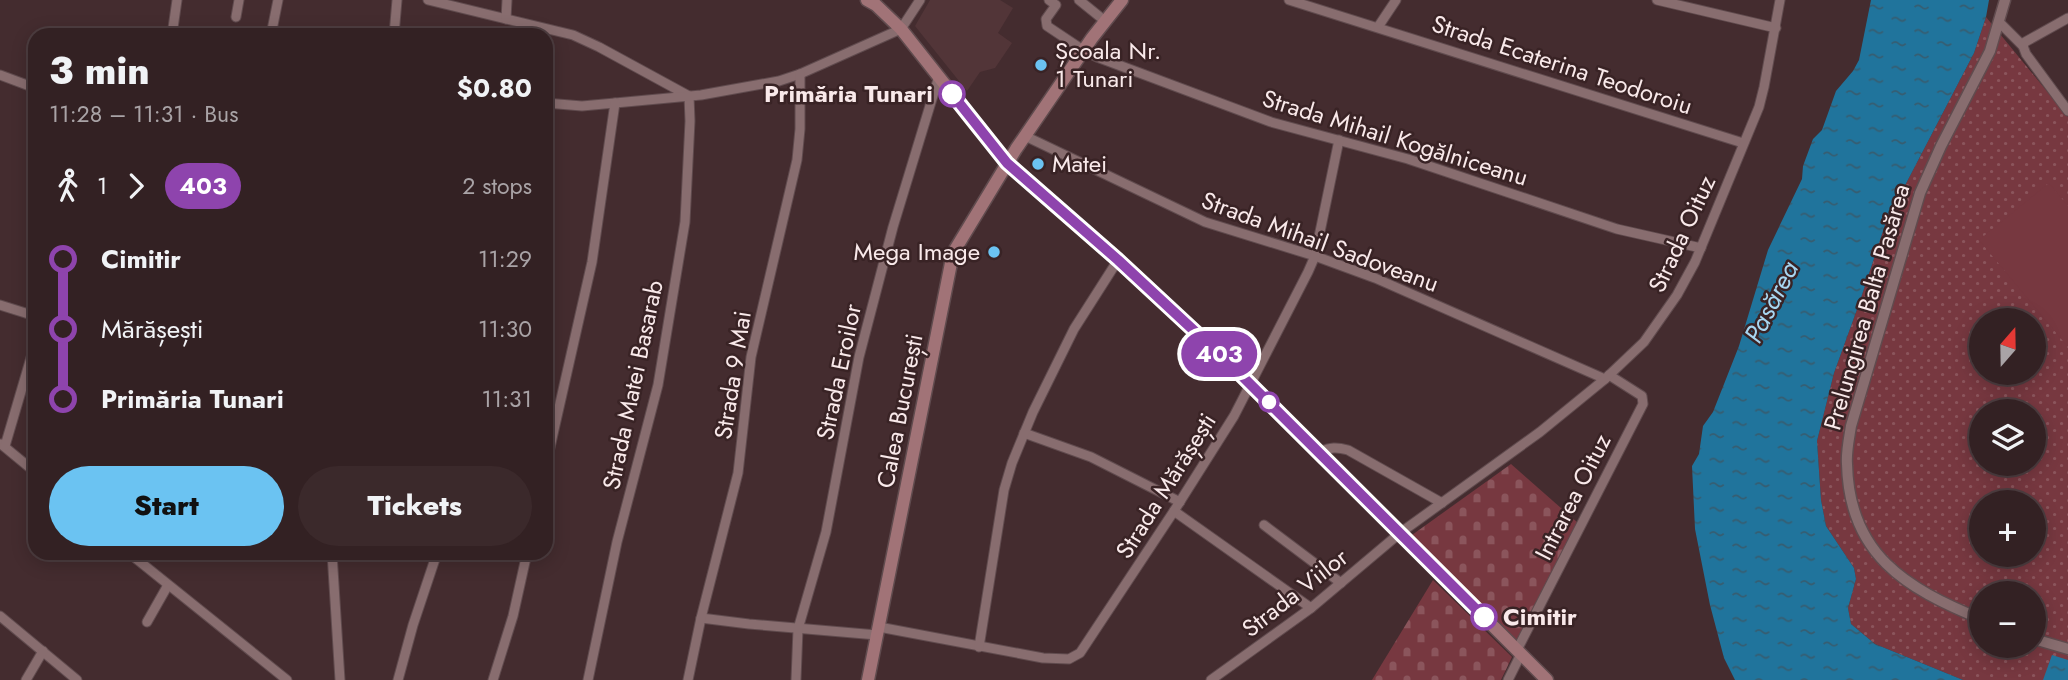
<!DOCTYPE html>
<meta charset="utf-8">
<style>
:root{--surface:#332123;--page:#3b292b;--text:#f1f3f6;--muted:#a9a3a6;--line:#4e3e41;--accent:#6bc3f2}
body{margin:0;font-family:Jost,sans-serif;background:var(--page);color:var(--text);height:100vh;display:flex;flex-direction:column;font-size:26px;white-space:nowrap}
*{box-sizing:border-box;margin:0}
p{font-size:23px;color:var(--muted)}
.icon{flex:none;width:38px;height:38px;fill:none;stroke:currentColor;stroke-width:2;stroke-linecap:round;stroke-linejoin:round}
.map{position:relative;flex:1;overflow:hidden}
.details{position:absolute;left:28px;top:28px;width:525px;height:532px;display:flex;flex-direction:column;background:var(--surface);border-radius:21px;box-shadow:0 4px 18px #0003,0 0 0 2px var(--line)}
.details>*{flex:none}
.badge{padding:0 14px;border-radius:23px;font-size:24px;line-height:46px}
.needle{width:46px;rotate:20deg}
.buttons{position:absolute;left:1969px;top:308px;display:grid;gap:14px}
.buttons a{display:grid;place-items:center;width:77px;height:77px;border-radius:50%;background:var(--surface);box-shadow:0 4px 18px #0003,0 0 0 2px var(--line);font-size:35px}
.map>.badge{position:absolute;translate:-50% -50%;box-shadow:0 0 0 4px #fff}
.legs{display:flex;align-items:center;gap:10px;height:77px;padding:0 21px;font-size:23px}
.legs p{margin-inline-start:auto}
.headline{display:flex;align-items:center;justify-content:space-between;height:119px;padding:0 21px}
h1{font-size:38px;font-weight:800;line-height:52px}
.cta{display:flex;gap:14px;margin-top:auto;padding:14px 21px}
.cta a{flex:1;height:80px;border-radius:42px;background:var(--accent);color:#111;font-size:28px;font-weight:800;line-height:80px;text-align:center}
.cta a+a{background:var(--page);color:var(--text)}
ul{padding:0 21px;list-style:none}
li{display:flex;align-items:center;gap:24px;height:70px;font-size:26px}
li i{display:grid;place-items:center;width:10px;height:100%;margin:0 9px;background:currentColor}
li i::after{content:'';width:18px;height:18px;margin:-9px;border:5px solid;border-radius:50%;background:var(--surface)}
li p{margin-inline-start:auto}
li:first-child i{background:linear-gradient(#0000 50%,currentColor 0)}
li:last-child i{background:linear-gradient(currentColor 50%,#0000 0)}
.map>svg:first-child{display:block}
.built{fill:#523538}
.grass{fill:url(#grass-dots);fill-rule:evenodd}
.cemetery{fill:url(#cemetery-stones)}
.park{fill:#773840}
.water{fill:url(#water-ripples)}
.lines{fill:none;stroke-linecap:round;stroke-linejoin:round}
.minor-casing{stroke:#604b4e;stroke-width:11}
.tertiary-casing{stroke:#604b4e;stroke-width:13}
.secondary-casing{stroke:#604b4e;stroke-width:15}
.minor{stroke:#886d6f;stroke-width:9}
.tertiary{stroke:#886d6f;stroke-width:10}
.secondary{stroke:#a17377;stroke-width:12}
.line-1-casing{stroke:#fff;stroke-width:16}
.line-1{stroke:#8e44ad;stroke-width:10}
.poi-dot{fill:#6bc3f2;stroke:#392325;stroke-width:2.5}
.stop-1-dot{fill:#fff;stroke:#8e44ad;stroke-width:3.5}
.labels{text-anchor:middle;stroke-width:5;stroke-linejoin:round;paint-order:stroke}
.poi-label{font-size:24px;fill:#f9e9ea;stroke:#392325;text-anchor:start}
.street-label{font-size:24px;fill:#f9e9ea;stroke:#392325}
.stop-label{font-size:24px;font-weight:bold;fill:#f9e9ea;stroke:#392325;text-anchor:end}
.water-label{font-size:26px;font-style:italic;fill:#a7d6f1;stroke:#392325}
</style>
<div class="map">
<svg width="2068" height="680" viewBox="0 0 2068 680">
<defs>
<pattern id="grass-dots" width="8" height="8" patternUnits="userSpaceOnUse" patternTransform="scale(1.75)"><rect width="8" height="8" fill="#773840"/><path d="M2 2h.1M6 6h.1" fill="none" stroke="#8b555c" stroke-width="1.8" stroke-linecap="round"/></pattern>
<pattern id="cemetery-stones" width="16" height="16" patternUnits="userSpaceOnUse" patternTransform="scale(1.75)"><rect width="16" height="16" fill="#773840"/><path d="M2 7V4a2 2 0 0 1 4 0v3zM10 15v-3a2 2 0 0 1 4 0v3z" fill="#8b555c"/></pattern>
<pattern id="water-ripples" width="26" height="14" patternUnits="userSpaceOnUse" patternTransform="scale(1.75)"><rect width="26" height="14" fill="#20749c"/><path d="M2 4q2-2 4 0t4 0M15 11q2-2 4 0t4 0" fill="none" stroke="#365d71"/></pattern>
</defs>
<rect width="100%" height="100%" fill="#442c2f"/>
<path class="built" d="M930 0H1000L1013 8 998 33 1012 43 995 68 980 72 967 91 915 26Z"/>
<path class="grass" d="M1986 17 2068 117V680H1963L1875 644 1851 624 1848 608 1856 579 1854 568 1826 526 1821 500 1817 441 1834 373 1859 304 1886 222 1974 53ZM1981 320H2034V373H1981ZM1981 411H2034V464H1981ZM1981 502H2034V555H1981ZM1981 593H2034V646H1981Z"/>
<g class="cemetery">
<path d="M1511 464 1578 523 1518 642 1412 535Z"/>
<path d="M1433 580 1512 657 1501 680H1372Z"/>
</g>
<path class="park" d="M2049 183 2068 206V347L1979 240Z"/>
<g class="water">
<path d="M1871 0H1989L1986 17 1974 53 1886 222 1859 304 1834 373 1817 441 1821 500 1826 526 1854 568 1856 579 1848 608 1851 624 1875 644 1963 680H1735L1724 658 1710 605 1695 529 1692 466 1699 454 1703 426 1713 412 1739 346 1768 250 1802 179 1803 166 1813 139 1822 130 1836 91 1853 71 1859 60Z"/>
<path d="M2052 655 2068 660V680H2043Z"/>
</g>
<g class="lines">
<g class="minor-casing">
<g id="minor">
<path d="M428 0 573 35 599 47 689 96 690 121 685 222 658 385 617 542 588 680"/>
<path d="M1049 0 1056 5 1046 19 1047 26 1083 50 1097 57 1271 122 1408 159 1617 229 1701 248"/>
<path d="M1079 0 1105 21"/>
<path d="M1289 0 1743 143"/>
<path d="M1657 0 1776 28"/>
<path d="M236 17 239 0"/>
<path d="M506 19 507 0"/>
<path d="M1999 22 2023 46 2026 54 2068 111"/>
<path d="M1378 27 1396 0"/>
<path d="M172 35 177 0"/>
<path d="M271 35 278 0"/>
<path d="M394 35 397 0"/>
<path d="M2023 46 2025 42 2068 18"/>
<path d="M0 75 35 88"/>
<path d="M546 103 582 106 615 103 701 95 779 81 800 74 901 29 920 0"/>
<path d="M1025 136 1205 222 1315 256 1375 278 1605 379"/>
<path d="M0 305 35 316"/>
<path d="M1024 433 1091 457 1180 502"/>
<path d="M1 444 35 472"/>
<path d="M5 446 35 344"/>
<path d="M1320 452C1330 447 1337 447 1348 450L1442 503"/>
<path d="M546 465 592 262 615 103"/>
<path d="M1174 511 1311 608"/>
<path d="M1264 525 1341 583"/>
<path d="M129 553 287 680"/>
<path d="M332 553 340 680"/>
<path d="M0 616 77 680"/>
<path d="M701 618 749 624 877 635"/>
<path d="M147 622 168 585"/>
<path d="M879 627 1043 658 1069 659 1080 653 1174 511 1234 416 1308 272 1315 256 1339 140"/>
<path d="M979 647 1004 490 1012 463 1033 412 1074 329 1118 260"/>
<path d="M1517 650 1643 404 1642 396 1609 375"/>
<path d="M26 680 43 651"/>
<path d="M398 680 413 625 437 553"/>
<path d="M493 680 513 616 527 553"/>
<path d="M688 680 701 618 738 473 751 357 797 160 800 129V74"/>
<path d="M796 680 798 629 826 532 859 357 893 227 939 76"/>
<path d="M1211 680 1311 608 1400 533 1540 432 1605 379 1644 342 1677 295 1695 262 1759 107 1764 87 1780 0"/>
<path d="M1508 680 1521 654"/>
</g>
</g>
<g class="tertiary-casing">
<g id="tertiary">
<path d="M1981 619C1905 588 1849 554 1847 464 1846 452 1849 439 1851 426L1920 193 1941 146 1990 51 2005 0"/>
<path d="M2034 639 2068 649"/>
</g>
</g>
<g class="secondary-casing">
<g id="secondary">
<path d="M867 0 876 5 901 29 1007 163 1118 260 1232 365 1547 680"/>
<path d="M868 680 953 253 1016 149 1092 38 1122 0"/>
</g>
</g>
<use href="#minor" class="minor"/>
<use href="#tertiary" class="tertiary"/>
<use href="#secondary" class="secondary"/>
</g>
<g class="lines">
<g class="line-1-casing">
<path id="line-1" d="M952 94 1007 163 1118 260 1231 365 1484 617"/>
</g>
<use href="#line-1" class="line-1"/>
</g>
<g class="poi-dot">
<circle cx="1041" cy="65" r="7"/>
<circle cx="1038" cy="164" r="7"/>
<circle cx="994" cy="252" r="7"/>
</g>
<g class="stop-1-dot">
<circle cx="952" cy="94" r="12"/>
<circle cx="1269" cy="402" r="9"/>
<circle cx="1484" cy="617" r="12"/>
</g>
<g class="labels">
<g class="poi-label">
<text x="1055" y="59">Școala Nr.<tspan x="1055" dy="28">1 Tunari</tspan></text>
<text x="1052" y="172">Matei</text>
<text x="980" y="260" text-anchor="end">Mega Image</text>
</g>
<g class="street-label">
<text transform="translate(1562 65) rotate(18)" y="8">Strada Ecaterina Teodoroiu</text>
<text transform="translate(1395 138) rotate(17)" y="8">Strada Mihail Kogălniceanu</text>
<text transform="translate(1682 234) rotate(-65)" y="8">Strada Oituz</text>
<text transform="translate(1320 242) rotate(20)" y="8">Strada Mihail Sadoveanu</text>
<text transform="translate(1867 307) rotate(-74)" y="8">Prelungirea Balta Pasărea</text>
<text transform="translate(839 372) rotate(-78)" y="8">Strada Eroilor</text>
<text transform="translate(733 375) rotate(-81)" y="8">Strada 9 Mai</text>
<text transform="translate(633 385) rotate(-78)" y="8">Strada Matei Basarab</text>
<text transform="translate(900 411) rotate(-79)" y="8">Calea București</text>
<text transform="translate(1166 486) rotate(-58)" y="8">Strada Mărășești</text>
<text transform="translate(1573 497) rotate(-63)" y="8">Intrarea Oituz</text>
<text transform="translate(1295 593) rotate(-38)" y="8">Strada Viilor</text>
</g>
<g class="stop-label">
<text x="933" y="102">Primăria Tunari</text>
<text x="1503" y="625" text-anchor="start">Cimitir</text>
</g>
<g class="water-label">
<text transform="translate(1771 302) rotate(-63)" y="9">Pasărea</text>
</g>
</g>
</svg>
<div class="buttons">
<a><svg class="needle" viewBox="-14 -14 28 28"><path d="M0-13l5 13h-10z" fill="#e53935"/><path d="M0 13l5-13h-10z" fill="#a9a3a6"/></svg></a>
<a><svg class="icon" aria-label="layers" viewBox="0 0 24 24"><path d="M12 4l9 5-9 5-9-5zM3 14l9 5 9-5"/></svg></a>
<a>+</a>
<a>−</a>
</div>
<b class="badge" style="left:1219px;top:354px;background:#8e44ad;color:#fff">403</b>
<section class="details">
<div class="headline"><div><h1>3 min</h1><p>11:28 – 11:31 · Bus</p></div><b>$0.80</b></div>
<div class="legs"><svg class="icon" aria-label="walk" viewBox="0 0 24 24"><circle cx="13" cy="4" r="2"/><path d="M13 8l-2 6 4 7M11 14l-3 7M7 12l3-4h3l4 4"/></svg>1<svg class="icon" aria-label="forward" viewBox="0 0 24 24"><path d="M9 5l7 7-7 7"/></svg><b class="badge" style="background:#8e44ad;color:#fff">403</b><p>2 stops</p></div>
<ul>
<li><i style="color:#8e44ad"></i><b>Cimitir</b><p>11:29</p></li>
<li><i style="color:#8e44ad"></i><span>Mărășești</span><p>11:30</p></li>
<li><i style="color:#8e44ad"></i><b>Primăria Tunari</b><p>11:31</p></li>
</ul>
<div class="cta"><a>Start</a><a>Tickets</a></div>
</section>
</div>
